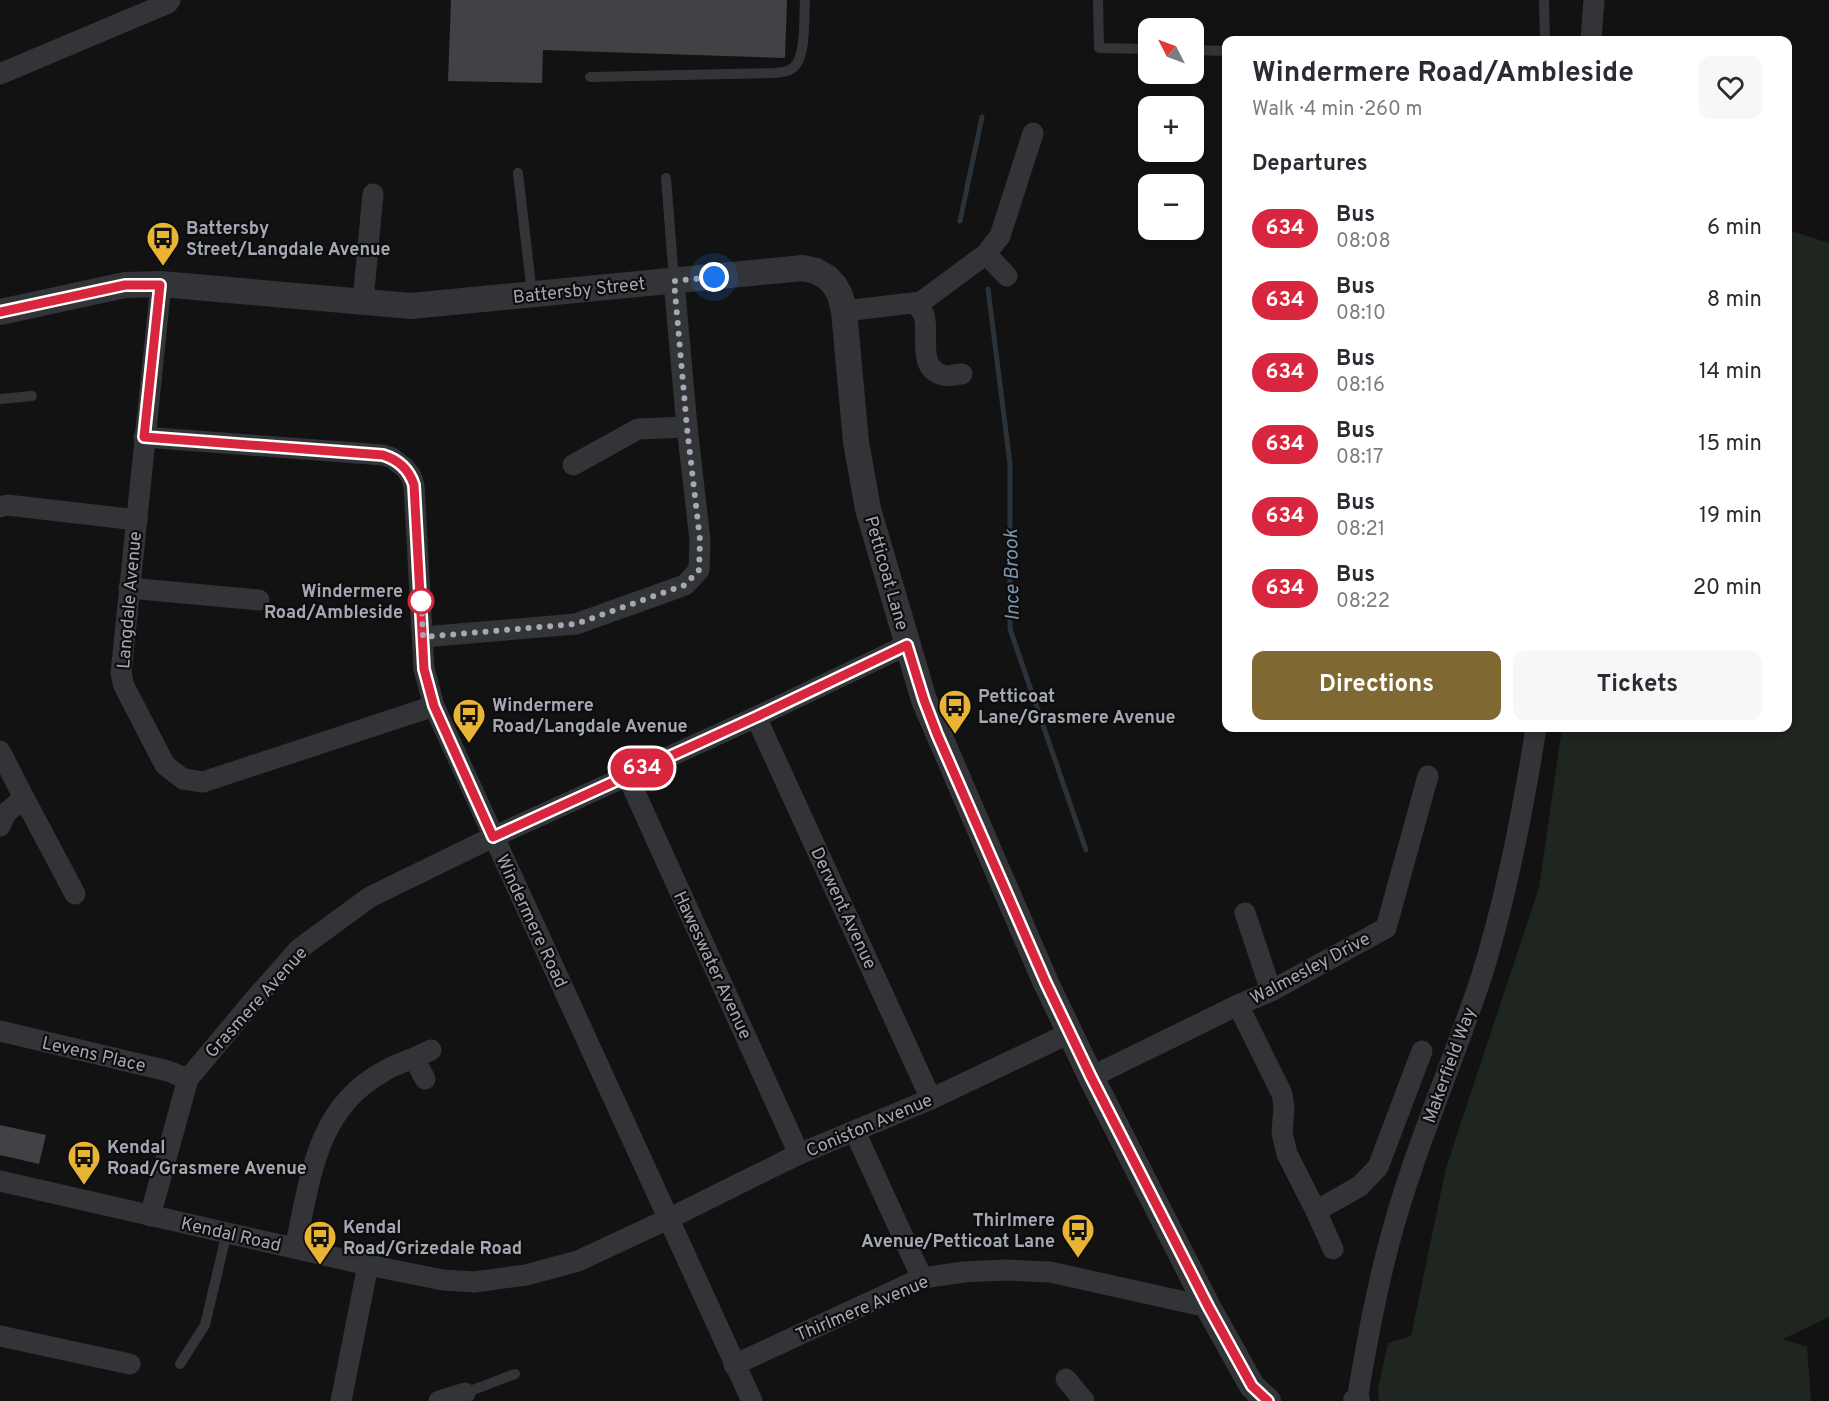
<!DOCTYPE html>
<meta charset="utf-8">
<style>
:root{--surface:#fff;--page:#f7f7f7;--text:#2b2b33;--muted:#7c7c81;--accent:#806833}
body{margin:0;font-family:Overpass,sans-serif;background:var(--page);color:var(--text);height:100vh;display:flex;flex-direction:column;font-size:22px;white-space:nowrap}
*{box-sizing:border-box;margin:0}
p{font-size:20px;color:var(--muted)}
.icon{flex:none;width:33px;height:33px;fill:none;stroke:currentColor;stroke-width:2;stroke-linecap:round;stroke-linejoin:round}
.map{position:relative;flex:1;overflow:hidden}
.panel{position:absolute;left:1222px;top:36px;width:570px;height:696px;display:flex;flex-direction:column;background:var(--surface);border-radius:12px;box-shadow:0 3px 9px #0003}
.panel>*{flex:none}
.badge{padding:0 12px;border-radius:20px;font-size:21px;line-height:39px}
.needle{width:39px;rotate:312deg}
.controls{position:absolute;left:1138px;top:18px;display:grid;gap:12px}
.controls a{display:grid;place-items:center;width:66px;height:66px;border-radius:12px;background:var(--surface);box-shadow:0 3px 9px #0003;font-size:30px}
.you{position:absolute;width:30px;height:30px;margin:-15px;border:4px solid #fff;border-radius:50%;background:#1a73e8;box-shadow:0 0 0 9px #1a73e833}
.map>.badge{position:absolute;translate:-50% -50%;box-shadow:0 0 0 3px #fff}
h2{padding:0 30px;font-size:22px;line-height:54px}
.round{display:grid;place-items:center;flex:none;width:63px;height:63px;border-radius:12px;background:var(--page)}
.overview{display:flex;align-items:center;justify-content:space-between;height:102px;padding:0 30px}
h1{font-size:28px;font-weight:700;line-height:45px}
.button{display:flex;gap:12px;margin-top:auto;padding:12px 30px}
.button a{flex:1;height:69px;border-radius:12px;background:var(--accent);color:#fff;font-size:24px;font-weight:700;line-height:69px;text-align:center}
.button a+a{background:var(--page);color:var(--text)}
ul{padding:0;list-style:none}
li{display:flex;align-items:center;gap:18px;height:72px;padding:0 30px}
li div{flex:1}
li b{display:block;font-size:22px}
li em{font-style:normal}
li .badge{min-width:66px;font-weight:700;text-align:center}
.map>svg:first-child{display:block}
.green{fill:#1e261f}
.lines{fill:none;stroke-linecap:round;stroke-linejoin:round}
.stream{stroke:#2b3238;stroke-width:5}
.building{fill:#414246}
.service{stroke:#333438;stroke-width:10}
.minor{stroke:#333438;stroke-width:21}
.tertiary{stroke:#333438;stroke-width:26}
.line-casing{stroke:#fff;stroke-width:14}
.line{stroke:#d7263d;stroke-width:9}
.walk{stroke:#a4a8b3;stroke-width:6;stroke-dasharray:0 10.8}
.stop-dot{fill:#fff;stroke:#d7263d;stroke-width:3}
.labels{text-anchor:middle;stroke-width:4.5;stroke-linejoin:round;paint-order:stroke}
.poi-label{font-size:18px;font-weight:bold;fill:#a4a8b3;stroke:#0d0d0e;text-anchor:start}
.street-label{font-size:18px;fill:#a4a8b3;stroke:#0d0d0e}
.stop-label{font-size:18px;font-weight:bold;fill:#a4a8b3;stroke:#0d0d0e;text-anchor:end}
.water-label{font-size:20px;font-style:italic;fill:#7c94ad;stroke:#0d0d0e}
</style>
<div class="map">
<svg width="1829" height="1401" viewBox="0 0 1829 1401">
<rect width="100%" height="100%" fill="#121213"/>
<path class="green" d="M1788 230 1829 243V1317L1783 1339 1807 1347 1811 1401H1379L1378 1388 1388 1343 1411 1336 1446 1168 1539 888 1562 728H1788Z"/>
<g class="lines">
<g class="stream">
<path d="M960 221 982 117"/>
<path d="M988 289 1010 464V629L1086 850"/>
</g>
</g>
<g class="building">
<path d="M451 0H787L785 58 543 50 542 83 448 81Z"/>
<path d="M0 1125 46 1135 39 1164 0 1155Z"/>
</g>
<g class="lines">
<g class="service">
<path d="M1098 0 1099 48 1149 49"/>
<path d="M1544 0 1545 40"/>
<path d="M1194 50 1227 51"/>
<path d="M590 77 776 73C782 72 789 72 794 67 806 57 804 16 805 0"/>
<path d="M518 173 532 294"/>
<path d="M666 178 674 280"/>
<path d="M0 399 32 396"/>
<path d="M180 1364 205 1325 227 1232"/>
<path d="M465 1393 515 1374"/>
</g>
<g class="minor">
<path d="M1591 40 1594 0"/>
<path d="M0 74 168 3 170 0"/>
<path d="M986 254 1007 276"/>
<path d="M161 284 121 673 124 686 165 765 183 779 203 782 434 706"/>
<path d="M363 301 373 194"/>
<path d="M915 303C918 307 922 311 924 315 930 334 916 368 943 375 948 377 956 374 962 374"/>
<path d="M844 311 921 302 986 254 1000 236 1033 133"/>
<path d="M144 437 383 455 392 458 405 468 411 476 414 485 424 669 434 706 752 1401"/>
<path d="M573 465 638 429 687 427"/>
<path d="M0 507 7 505 137 520"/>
<path d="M129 588 259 600"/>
<path d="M423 637 576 624 685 585 699 570 700 540 687 427 674 281"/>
<path d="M756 717 931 1099"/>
<path d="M0 751 24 798 6 813 0 826"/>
<path d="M627 775 799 1154"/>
<path d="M24 798 75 894"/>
<path d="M1245 913 1271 991"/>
<path d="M1238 1005 1282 1094 1284 1107 1282 1133 1287 1154 1316 1211 1333 1249"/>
<path d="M0 1031 168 1071 188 1079"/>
<path d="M1091 1077 1238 1005 1271 991 1386 928 1428 776"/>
<path d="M425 1079 414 1058 431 1050"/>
<path d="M855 1132 922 1278"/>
<path d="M0 1181 368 1265 443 1280 474 1282 526 1275 578 1261 668 1219 799 1154 931 1099 1070 1033"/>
<path d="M1316 1211 1360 1186 1378 1167 1422 1051"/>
<path d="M150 1216 188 1079 254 1000 299 949 370 897 493 837 756 717 907 645"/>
<path d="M295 1248C310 1182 315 1110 381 1073 391 1066 403 1062 414 1058"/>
<path d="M0 1336 130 1364"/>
<path d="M734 1365 922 1278 964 1272 1004 1270 1050 1272 1208 1307"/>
<path d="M1066 1379 1084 1401"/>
<path d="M341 1401 368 1265"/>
<path d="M439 1401 465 1393"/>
<path d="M1357 1401C1366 1345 1376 1291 1391 1236 1415 1147 1453 1063 1482 975 1507 894 1523 811 1536 728"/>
</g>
<g class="tertiary">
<path d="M0 312 125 285 161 284 411 306 803 268 816 271 828 278 835 286 840 295 844 311 856 442 868 509 924 700 1046 983 1091 1077 1208 1307 1252 1386 1268 1401"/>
<path d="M1356 1401H1357"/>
</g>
</g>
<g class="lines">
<g class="line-casing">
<path id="line" d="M0 312 125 285H160L144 437 383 455C399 460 409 469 414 485L424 669 434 706 493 837 756 717 907 645 924 700 937 734 1046 983 1091 1077 1208 1306 1252 1386 1268 1401"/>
</g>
<use href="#line" class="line"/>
<path class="walk" d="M421 601V591L423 637 576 624 685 585 699 570 700 540 687 428 674 281 714 277"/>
</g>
<defs>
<g id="bus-pin" transform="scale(1.725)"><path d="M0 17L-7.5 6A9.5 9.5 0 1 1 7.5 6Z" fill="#e9b334" stroke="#0d0d0e"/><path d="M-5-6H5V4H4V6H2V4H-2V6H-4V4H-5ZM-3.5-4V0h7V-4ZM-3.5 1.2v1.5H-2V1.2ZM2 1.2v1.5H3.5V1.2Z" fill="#111"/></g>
</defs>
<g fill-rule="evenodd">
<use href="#bus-pin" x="163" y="238"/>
<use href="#bus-pin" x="955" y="706"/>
<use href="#bus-pin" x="469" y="715"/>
<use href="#bus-pin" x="84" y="1157"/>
<use href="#bus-pin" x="1078" y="1230"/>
<use href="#bus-pin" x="320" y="1237"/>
</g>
<circle class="stop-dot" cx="421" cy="601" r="12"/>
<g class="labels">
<g class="poi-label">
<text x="186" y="234">Battersby<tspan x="186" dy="21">Street/Langdale Avenue</tspan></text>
<text x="978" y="702">Petticoat<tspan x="978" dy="21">Lane/Grasmere Avenue</tspan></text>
<text x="492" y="711">Windermere<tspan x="492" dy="21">Road/Langdale Avenue</tspan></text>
<text x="107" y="1153">Kendal<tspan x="107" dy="21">Road/Grasmere Avenue</tspan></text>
<text x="1055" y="1226" text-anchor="end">Thirlmere<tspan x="1055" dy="21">Avenue/Petticoat Lane</tspan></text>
<text x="343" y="1233">Kendal<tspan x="343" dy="21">Road/Grizedale Road</tspan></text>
</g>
<g class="street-label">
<text transform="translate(579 290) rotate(-6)" y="6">Battersby Street</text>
<text transform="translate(887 573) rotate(74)" y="6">Petticoat Lane</text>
<text transform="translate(129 600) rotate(-85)" y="6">Langdale Avenue</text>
<text transform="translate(844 908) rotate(65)" y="6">Derwent Avenue</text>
<text transform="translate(532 921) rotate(65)" y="6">Windermere Road</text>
<text transform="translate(713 965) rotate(65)" y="6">Haweswater Avenue</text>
<text transform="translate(1310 968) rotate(-28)" y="6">Walmesley Drive</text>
<text transform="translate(256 1002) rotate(-48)" y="6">Grasmere Avenue</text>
<text transform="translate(94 1054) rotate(13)" y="6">Levens Place</text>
<text transform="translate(1449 1065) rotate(-70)" y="6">Makerfield Way</text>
<text transform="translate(869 1125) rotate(-23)" y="6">Coniston Avenue</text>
<text transform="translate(231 1234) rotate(13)" y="6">Kendal Road</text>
<text transform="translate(862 1308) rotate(-23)" y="6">Thirlmere Avenue</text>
</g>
<g class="stop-label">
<text x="403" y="597">Windermere<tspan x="403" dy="21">Road/Ambleside</tspan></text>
</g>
<g class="water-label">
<text transform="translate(1011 575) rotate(-91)" y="7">Ince Brook</text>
</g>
</g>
</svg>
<div class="controls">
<a><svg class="needle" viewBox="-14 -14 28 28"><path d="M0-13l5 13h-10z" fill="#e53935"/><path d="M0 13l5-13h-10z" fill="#7c7c81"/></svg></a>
<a>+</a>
<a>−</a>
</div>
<div class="you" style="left:714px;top:277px"></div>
<b class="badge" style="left:642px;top:768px;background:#d7263d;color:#fff">634</b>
<section class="panel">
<div class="overview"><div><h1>Windermere Road/Ambleside</h1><p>Walk · 4 min · 260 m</p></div><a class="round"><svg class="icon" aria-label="heart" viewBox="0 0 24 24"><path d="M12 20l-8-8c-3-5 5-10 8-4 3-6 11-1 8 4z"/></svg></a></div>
<h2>Departures</h2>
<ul>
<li><span class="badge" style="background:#d7263d;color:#fff">634</span><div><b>Bus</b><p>08:08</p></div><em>6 min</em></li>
<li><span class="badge" style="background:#d7263d;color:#fff">634</span><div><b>Bus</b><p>08:10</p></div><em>8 min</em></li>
<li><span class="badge" style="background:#d7263d;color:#fff">634</span><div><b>Bus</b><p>08:16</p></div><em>14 min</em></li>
<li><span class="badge" style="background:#d7263d;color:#fff">634</span><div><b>Bus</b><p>08:17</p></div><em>15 min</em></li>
<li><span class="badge" style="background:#d7263d;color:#fff">634</span><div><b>Bus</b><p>08:21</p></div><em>19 min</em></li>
<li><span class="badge" style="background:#d7263d;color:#fff">634</span><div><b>Bus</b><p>08:22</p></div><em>20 min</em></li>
</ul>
<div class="button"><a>Directions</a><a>Tickets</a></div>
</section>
</div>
